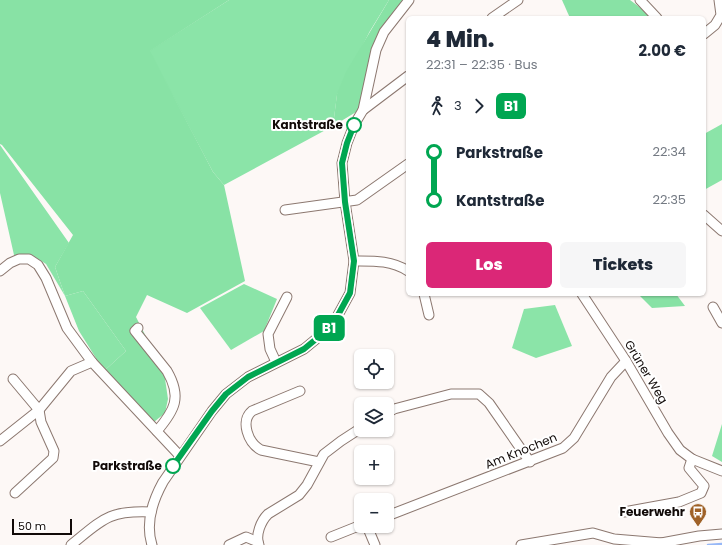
<!DOCTYPE html>
<html lang="de">
<meta charset="utf-8">
<style>
:root{--surface:#fff;--page:#f6f6f7;--text:#1f2937;--muted:#747a83;--accent:#db2777}
body{margin:0;font-family:Poppins,sans-serif;background:var(--page);color:var(--text);height:100vh;display:flex;flex-direction:column;font-size:15px;white-space:nowrap}
*{box-sizing:border-box;margin:0}
p{font-size:13px;color:var(--muted)}
.icon{flex:none;width:22px;height:22px;fill:none;stroke:currentColor;stroke-width:2;stroke-linecap:round;stroke-linejoin:round}
.map{position:relative;flex:1;overflow:hidden}
.side{position:absolute;left:406px;top:16px;width:300px;height:280px;display:flex;flex-direction:column;background:var(--surface);border-radius:6px;box-shadow:0 1px 3px #0004}
.side>*{flex:none}
.badge{padding:0 8px;border-radius:6px;font-size:14px;line-height:26px}
.tools{position:absolute;left:354px;top:349px;display:grid;gap:8px}
.tools a{display:grid;place-items:center;width:40px;height:40px;border-radius:6px;background:var(--surface);box-shadow:0 1px 3px #0004;font-size:20px}
.scale{position:absolute;left:12px;bottom:10px;width:60px;box-sizing:border-box;padding-left:4px;border:2px solid #110a08;border-top:0;font-size:11px;line-height:14px;white-space:nowrap;color:#110a08;-webkit-text-stroke:3px #fff;paint-order:stroke}
.map>.badge{position:absolute;translate:-50% -50%;box-shadow:0 0 0 2px #fff}
.legs{display:flex;align-items:center;gap:6px;height:44px;padding:0 20px;font-size:13px}
.legs p{margin-inline-start:auto}
.summary{display:flex;align-items:center;justify-content:space-between;height:68px;padding:0 20px}
h1{font-size:22px;font-weight:800;line-height:30px}
.action{display:flex;gap:8px;margin-top:auto;padding:8px 20px}
.action a{flex:1;height:46px;border-radius:6px;background:var(--accent);color:#fff;font-size:16px;font-weight:800;line-height:46px;text-align:center}
.action a+a{background:var(--page);color:var(--text)}
ul{padding:0 20px;list-style:none}
li{display:flex;align-items:center;gap:14px;height:48px;font-size:15px}
li i{display:grid;place-items:center;width:6px;height:100%;margin:0 5px;background:currentColor}
li i::after{content:'';width:10px;height:10px;margin:-5px;border:3px solid;border-radius:50%;background:var(--surface)}
li p{margin-inline-start:auto}
li:first-child i{background:linear-gradient(#0000 50%,currentColor 0)}
li:last-child i{background:linear-gradient(currentColor 50%,#0000 0)}
.map>svg:first-child{display:block}
.green{fill:#8be4a8}
.forest{fill:#88e2a5}
.lines{fill:none;stroke-linecap:round;stroke-linejoin:round}
.stream{stroke:#97b8f7;stroke-width:2.5}
.minor-casing{stroke:#8c7870;stroke-width:11}
.minor{stroke:#fff;stroke-width:9}
.line-1-casing{stroke:#fff;stroke-width:9}
.line-1{stroke:#00a651;stroke-width:6}
.stop-1-dot{fill:#fff;stroke:#00a651;stroke-width:2}
.labels{text-anchor:middle;stroke-width:4;stroke-linejoin:round;paint-order:stroke}
.stop-label{font-size:12px;font-weight:bold;fill:#110a08;stroke:#fff;text-anchor:end}
.street-label{font-size:12px;fill:#110a08;stroke:#fff}
.poi-label{font-size:12px;font-weight:bold;fill:#110a08;stroke:#fff;text-anchor:end}
</style>
<div class="map">
<svg width="722" height="545" viewBox="0 0 722 545">
<rect width="100%" height="100%" fill="#fdf8f6"/>
<g class="green">
<path d="M229 0H389L370 31 337 95 333 126 224 185 213 172 149 51Z"/>
<path d="M722 124V180L704 190V134Z"/>
<path d="M0 145 69 243 55 267 65 296 83 291 126 351 104 371 79 331 65 296 46 264 35 257 14 255 0 193Z"/>
<path d="M244 284 277 299 264 331 231 350 200 308Z"/>
<path d="M555 305 572 346 536 358 512 348 524 309Z"/>
<path d="M722 424V462L712 456Z"/>
</g>
<g class="forest">
<path d="M0 0H229L150 51 213 172 224 185 245 281 187 313 147 295 136 317 164 372 168 399 165 413 154 422 104 371 126 351 83 291 65 296 55 267 73 235 2 145 0 144Z"/>
<path d="M389 0H405L383 30 361 109 333 126 337 94 346 72Z"/>
<path d="M562 0H630L642 9 649 16 644 18H570Z"/>
<path d="M638 294H676L685 306 652 308Z"/>
</g>
<g class="lines">
<path class="stream" d="M708 545 722 544"/>
<g class="minor-casing">
<g id="minor">
<path d="M640 0 657 18"/>
<path d="M492 18 518 0"/>
<path d="M704 34 715 25 721 15 719 0"/>
<path d="M363 110 376 50 384 32 409 0"/>
<path d="M285 210 357 200 408 164"/>
<path d="M704 215 722 231"/>
<path d="M354 261C373 261 391 260 408 271"/>
<path d="M0 271 10 263 19 259H29L38 265 46 278 67 328 92 362"/>
<path d="M424 294 429 315"/>
<path d="M582 294 626 361 668 433 680 450 692 459 722 471"/>
<path d="M713 307 722 323"/>
<path d="M138 328 135 331 167 371C182 397 175 410 157 431"/>
<path d="M276 362 270 349 268 334 287 297"/>
<path d="M13 379 39 410 41 422 54 451 53 458 15 493"/>
<path d="M300 391 252 411C240 421 248 443 261 450L319 462"/>
<path d="M387 413 394 409 451 394H479L489 403 530 462"/>
<path d="M0 441 39 410 71 371 92 362 180 456"/>
<path d="M624 512 679 502 701 493 704 486 689 468 692 459"/>
<path d="M387 516 563 448 574 438 611 377 626 361"/>
<path d="M367 526 375 545"/>
<path d="M331 537 361 525"/>
<path d="M656 544 699 536 722 534"/>
<path d="M71 545C102 520 108 510 151 512"/>
<path d="M152 545C145 523 152 502 163 482L212 411 226 394 248 377 304 349 332 326 350 293 354 261 345 202 342 163 347 143 354 125 363 110 408 76"/>
<path d="M229 545 246 537 258 542"/>
<path d="M259 545C255 535 261 521 268 514L299 495 307 485 324 454 341 441 361 428"/>
<path d="M521 545 593 533 614 539 662 543"/>
</g>
</g>
<use href="#minor" class="minor"/>
</g>
<g class="lines">
<g class="line-1-casing">
<path id="line-1" d="M173 466 212 411 226 394 248 377 304 349 332 326 350 293 354 261 345 202 342 163 347 143 354 125"/>
</g>
<use href="#line-1" class="line-1"/>
</g>
<defs>
<g id="bus-pin" transform="scale(0.9)"><path d="M0 17L-7.5 6A9.5 9.5 0 1 1 7.5 6Z" fill="#9f6127" stroke="#fff"/><path d="M-5-6H5V4H4V6H2V4H-2V6H-4V4H-5ZM-3.5-4V0h7V-4ZM-3.5 1.2v1.5H-2V1.2ZM2 1.2v1.5H3.5V1.2Z" fill="#fff"/></g>
</defs>
<g fill-rule="evenodd">
<use href="#bus-pin" x="698" y="512"/>
</g>
<g class="stop-1-dot">
<circle cx="354" cy="125" r="7"/>
<circle cx="173" cy="466" r="7"/>
</g>
<g class="labels">
<g class="stop-label">
<text x="343" y="129">Kantstraße</text>
<text x="162" y="470">Parkstraße</text>
</g>
<g class="street-label">
<text transform="translate(646 372) rotate(59)" y="4">Grüner Weg</text>
<text transform="translate(521 451) rotate(-22)" y="4">Am Knochen</text>
</g>
<g class="poi-label">
<text x="685" y="516">Feuerwehr</text>
</g>
</g>
</svg>
<div class="tools">
<a><svg class="icon" aria-label="locate" viewBox="0 0 24 24"><circle cx="12" cy="12" r="6"/><path d="M12 2v4M12 18v4M2 12h4M18 12h4"/></svg></a>
<a><svg class="icon" aria-label="layers" viewBox="0 0 24 24"><path d="M12 4l9 5-9 5-9-5zM3 14l9 5 9-5"/></svg></a>
<a>+</a>
<a>−</a>
</div>
<div class="scale">50 m</div>
<b class="badge" style="left:329px;top:328px;background:#00a651;color:#fff">B1</b>
<section class="side">
<div class="summary"><div><h1>4 Min.</h1><p>22:31 – 22:35 · Bus</p></div><b>2.00 €</b></div>
<div class="legs"><svg class="icon" aria-label="walk" viewBox="0 0 24 24"><circle cx="13" cy="4" r="2"/><path d="M13 8l-2 6 4 7M11 14l-3 7M7 12l3-4h3l4 4"/></svg>3<svg class="icon" aria-label="forward" viewBox="0 0 24 24"><path d="M9 5l7 7-7 7"/></svg><b class="badge" style="background:#00a651;color:#fff">B1</b></div>
<ul>
<li><i style="color:#00a651"></i><b>Parkstraße</b><p>22:34</p></li>
<li><i style="color:#00a651"></i><b>Kantstraße</b><p>22:35</p></li>
</ul>
<div class="action"><a>Los</a><a>Tickets</a></div>
</section>
</div>
